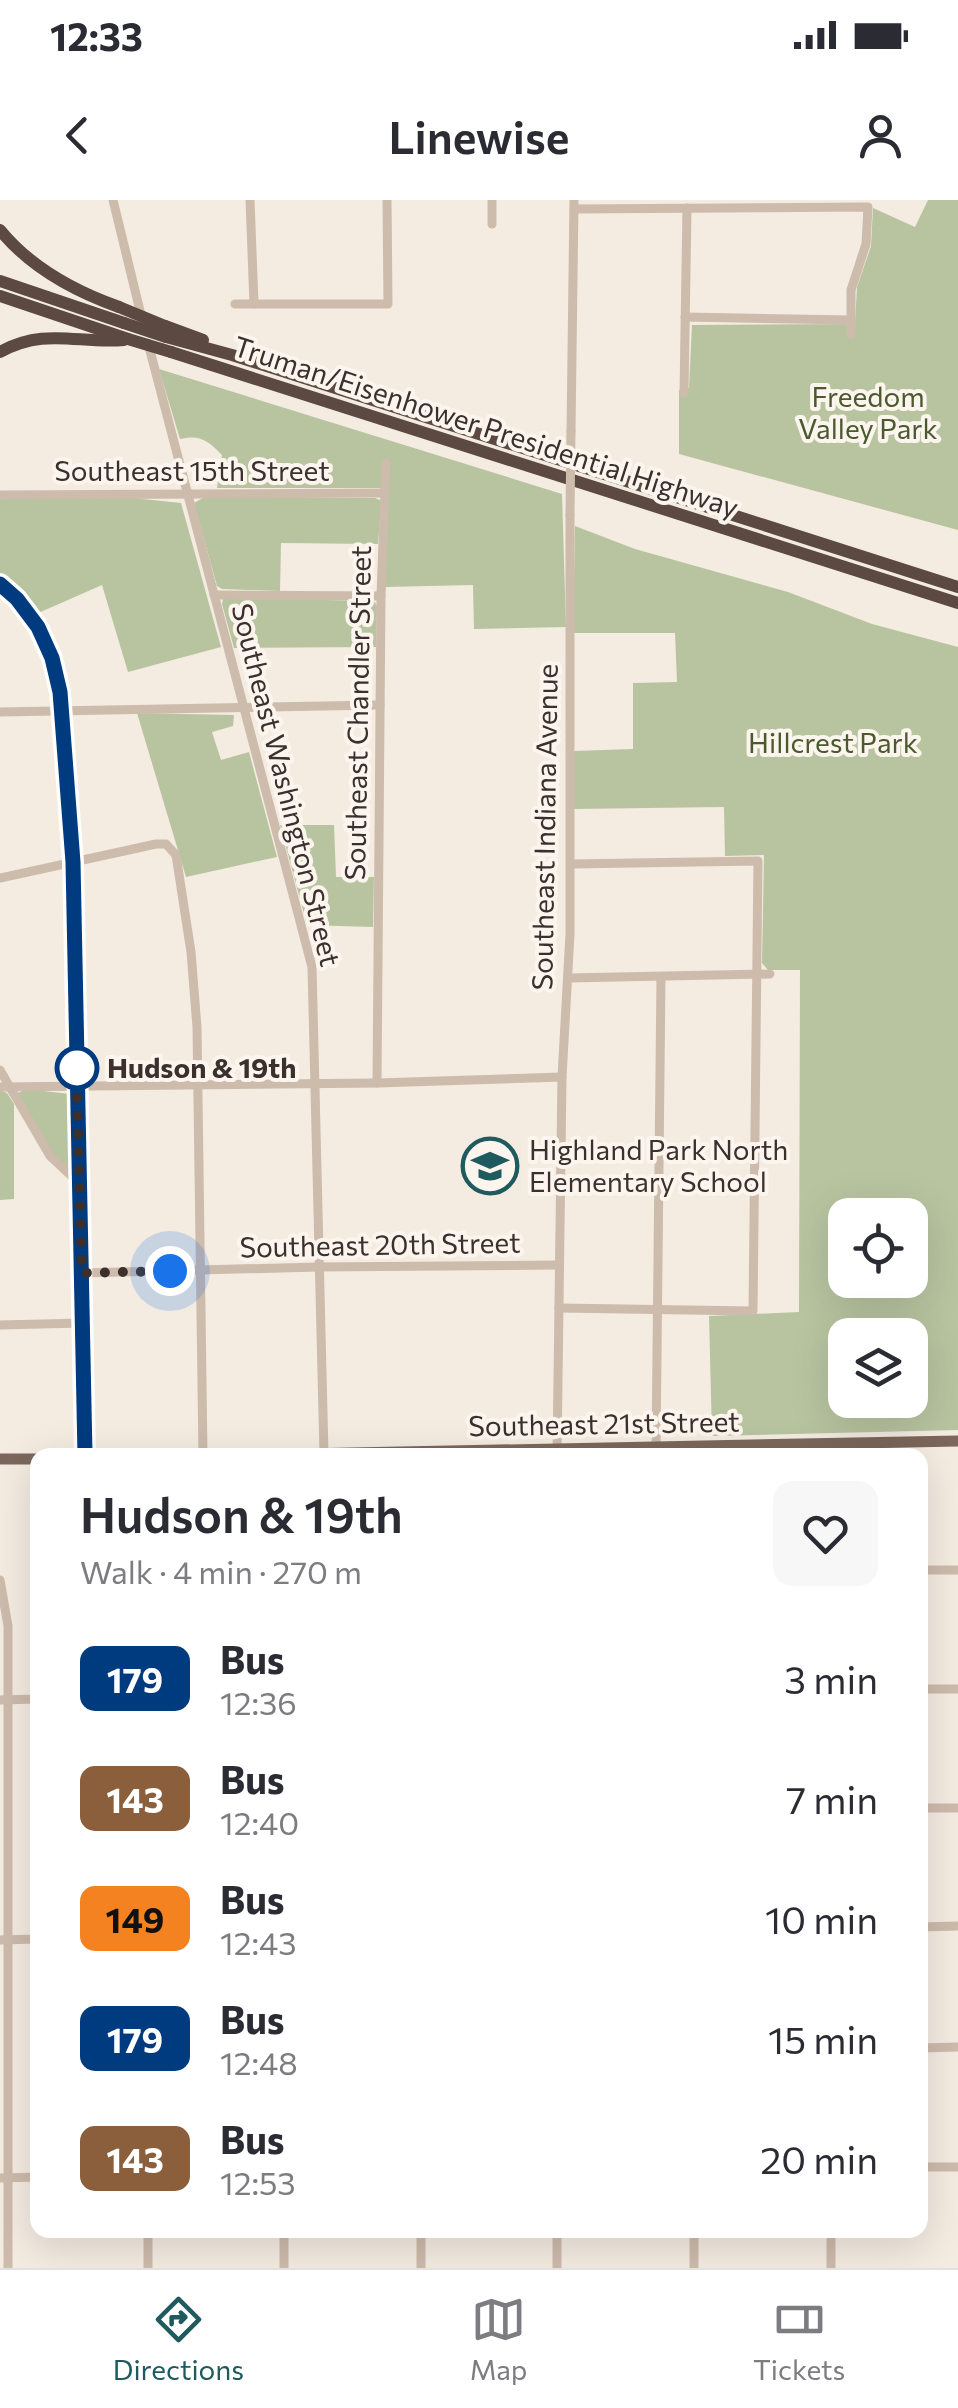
<!DOCTYPE html>
<meta charset="utf-8">
<style>
:root{--surface:#fff;--page:#f7f7f7;--text:#2b2b33;--muted:#7c7c81;--line:#e1e1e2;--accent:#1f5a5e}
body{margin:0;font-family:Commissioner,sans-serif;background:var(--page);color:var(--text);height:100vh;display:flex;flex-direction:column;font-size:38px;white-space:nowrap}
*{box-sizing:border-box;margin:0}
p{font-size:32px;color:var(--muted)}
.icon{flex:none;width:55px;height:55px;fill:none;stroke:currentColor;stroke-width:2;stroke-linecap:round;stroke-linejoin:round}
.map{position:relative;flex:1;overflow:hidden}
.sheet{position:absolute;left:30px;top:1248px;width:898px;height:790px;display:flex;flex-direction:column;background:var(--surface);border-radius:20px;box-shadow:0 10px 40px #0002}
.sheet>*{flex:none}
.badge{padding:0 20px;border-radius:15px;font-size:35px;line-height:65px}
.buttons{position:absolute;left:828px;top:998px;display:grid;gap:20px}
.buttons a{display:grid;place-items:center;width:100px;height:100px;border-radius:20px;background:var(--surface);box-shadow:0 10px 40px #0002;font-size:50px}
.you{position:absolute;width:50px;height:50px;margin:-25px;border:8px solid #fff;border-radius:50%;background:#1a73e8;box-shadow:0 0 0 15px #1a73e833}
.map>.badge{position:absolute;translate:-50% -50%;box-shadow:0 0 0 5px #fff}
.round{display:grid;place-items:center;flex:none;width:105px;height:105px;border-radius:20px;background:var(--page)}
.overview{display:flex;align-items:center;justify-content:space-between;height:170px;padding:0 50px}
h1{font-size:48px;font-weight:600;line-height:75px}
ul{padding:0;list-style:none}
li{display:flex;align-items:center;gap:30px;height:120px;padding:0 50px}
li div{flex:1}
li b{display:block;font-size:38px}
li em{font-style:normal}
li .badge{min-width:110px;font-weight:700;text-align:center}
.status{display:flex;justify-content:space-between;align-items:center;height:70px;padding:0 50px;background:var(--surface);direction:ltr}
.status svg{height:28px;fill:currentColor}
header{display:flex;justify-content:space-between;align-items:center;height:130px;padding:0 50px;background:var(--surface);font-size:45px;font-weight:600}
.tab-bar{display:flex;justify-content:space-around;align-items:center;height:140px;border-top:2px solid var(--line);background:var(--surface);font-size:28px;color:var(--muted)}
.tab-bar a{display:grid;justify-items:center;gap:5px}
.tab-bar .current{color:var(--accent)}
.map>svg:first-child{display:block}
.green{fill:#b8c4a0;fill-rule:evenodd}
.lines{fill:none;stroke-linecap:round;stroke-linejoin:round}
.minor{stroke:#cdbbac;stroke-width:9}
.major{stroke:#7d675c;stroke-width:11}
.highway{stroke:#5c4a42;stroke-width:12}
.minor-bridge{stroke:#cdbbac;stroke-width:9}
.highway-bridge{stroke:#5c4a42;stroke-width:12}
.line-casing{stroke:#fff;stroke-width:22}
.line{stroke:#003b80;stroke-width:15}
.walk{stroke:#3b302b;stroke-width:10;stroke-dasharray:0 18}
.stop-dot{fill:#fff;stroke:#003b80;stroke-width:5}
.labels{text-anchor:middle;stroke-width:8;stroke-linejoin:round;paint-order:stroke}
.park-label{font-size:28px;fill:#4a5a2e;stroke:#fbf5ee}
.street-label{font-size:28px;fill:#3b302b;stroke:#fbf5ee}
.stop-label{font-size:28px;font-weight:bold;fill:#3b302b;stroke:#fbf5ee;text-anchor:start}
.poi-label{font-size:28px;fill:#3b302b;stroke:#fbf5ee;text-anchor:start}
</style>
<div class="status"><b>12:33</b><svg viewBox="0 0 49 12"><path d="M0 12V9h3v3zM5 12V6h3v6zM10 12V3h3v9zM15 12V0h3v12zM26 1h20v11H26zM47 4h2v5h-2z"/></svg></div>
<header><svg class="icon" aria-label="back" viewBox="0 0 24 24"><path d="M15 5l-7 7 7 7"/></svg>Linewise<svg class="icon" aria-label="person" viewBox="0 0 24 24"><circle cx="12" cy="8" r="4"/><path d="M4 21q1-7 8-7t8 7"/></svg></header>
<div class="map">
<svg width="958" height="2068" viewBox="0 0 958 2068">
<rect width="100%" height="100%" fill="#f4ebe1"/>
<g class="green">
<path d="M928 0H958V330L679 254V190L689 188 692 125 855 124 857 87 871 46 873 8 915 27Z"/>
<path d="M159 169 562 294 566 427 474 429 473 385 384 387 389 288H217L222 255C209 241 200 234 180 239Z"/>
<path d="M0 298H133L181 303 221 447 128 472 102 385 36 414 0 377Z"/>
<path d="M203 298H375L380 300 381 305 378 344 281 343 280 391 222 389 217 386 194 303Z"/>
<path d="M575 326 635 349 788 392 872 424 958 447V1230L712 1236 709 1116 799 1112 800 770H768L762 763 764 655 725 656 724 607 574 609V551L633 549V483L677 482 675 433H573ZM845 1015H910V1080H845ZM845 1135H910V1200H845Z"/>
<path d="M230 398 374 401 377 406 376 447 234 448 222 404 223 399Z"/>
<path d="M137 513 234 515 233 526 212 532 221 560 249 552 277 657 186 677Z"/>
<path d="M280 625H334L336 677H374L373 727 307 725Z"/>
<path d="M26 889 70 894 71 974 50 950 18 893Z"/>
<path d="M0 890 7 893 14 904V999L0 1000Z"/>
</g>
<g class="lines">
<g class="minor">
<path d="M113 0 142 119"/>
<path d="M250 0 254 104"/>
<path d="M492 0V24"/>
<path d="M574 9 868 7 866 44 851 90V134"/>
<path d="M235 104H388L387 0"/>
<path d="M685 117 851 120"/>
<path d="M148 143 312 767 324 1254"/>
<path d="M684 193 687 8"/>
<path d="M571 231 574 0"/>
<path d="M0 295 384 293"/>
<path d="M0 384 17 399 38 427 52 458 60 492 73 662 85 1255"/>
<path d="M214 395 381 396"/>
<path d="M0 512 380 505"/>
<path d="M0 678 156 644H166L176 655 191 752 197 827 203 1255"/>
<path d="M568 778 770 774"/>
<path d="M0 870 50 956 80 984"/>
<path d="M377 883 381 396 386 263"/>
<path d="M0 887 377 883 562 877"/>
<path d="M82 1073 319 1067 559 1065"/>
<path d="M559 1108 753 1111 758 661 571 664"/>
<path d="M0 1125 83 1123"/>
<path d="M827 1244V1255"/>
<path d="M656 1249 661 777"/>
<path d="M557 1255 562 877 570 734V315"/>
<path d="M920 1370H958"/>
<path d="M0 1380 8 1426V2068"/>
<path d="M920 1489H958"/>
<path d="M0 1500 38 1499"/>
<path d="M920 1608H958"/>
<path d="M920 1727 958 1726"/>
<path d="M0 1740 38 1739"/>
<path d="M920 1848 958 1847"/>
<path d="M920 1967H958"/>
<path d="M0 1978 38 1977"/>
<path d="M148 2030V2068"/>
<path d="M694 2030V2068"/>
<path d="M831 2030V2068"/>
<path d="M284 2068V2030"/>
<path d="M421 2068V2030"/>
<path d="M557 2068V2030"/>
</g>
<g class="major">
<path d="M250 1255 958 1241"/>
<path d="M0 1259H38"/>
</g>
<g class="highway">
<path d="M0 30C31 68 74 91 119 107"/>
<path d="M0 81 124 123"/>
<path d="M0 96 128 139"/>
<path d="M165 126 203 140"/>
<path d="M166 137 232 155 958 387"/>
<path d="M0 152C45 127 78 144 124 140"/>
<path d="M171 152 958 403"/>
</g>
<path class="minor-bridge" d="M570 315 571 231"/>
<g class="highway-bridge">
<path d="M119 107 165 126"/>
<path d="M124 123 166 137"/>
<path d="M128 139 171 152"/>
</g>
</g>
<g class="lines">
<g class="line-casing">
<path id="line" d="M0 384 17 399 38 427 52 458 60 492 73 662 85 1255"/>
</g>
<use href="#line" class="line"/>
<path class="walk" d="M77 868 76 856 82 1073 170 1071"/>
</g>
<defs>
<g id="school-ring" transform="scale(2.875)"><circle r="9.5" fill="#fbf5ee" stroke="#1f5a5e" stroke-width="1.5"/><path d="M0-5L7-2L0 1L-7-2ZM-4 1L0 2.5L4 1V4Q0 6-4 4Z" fill="#1f5a5e"/></g>
</defs>
<g fill-rule="evenodd">
<use href="#school-ring" x="490" y="966"/>
</g>
<circle class="stop-dot" cx="77" cy="868" r="20"/>
<g class="labels">
<g class="park-label">
<text x="868" y="207">Freedom<tspan x="868" dy="32">Valley Park</tspan></text>
<text x="833" y="553">Hillcrest Park</text>
</g>
<g class="street-label">
<text transform="translate(486 227) rotate(18)" y="10">Truman/Eisenhower Presidential Highway</text>
<text x="192" y="281">Southeast 15th Street</text>
<text transform="translate(358 513) rotate(-89)" y="10">Southeast Chandler Street</text>
<text transform="translate(286 585) rotate(76)" y="10">Southeast Washington Street</text>
<text transform="translate(545 627) rotate(-89)" y="10">Southeast Indiana Avenue</text>
<text transform="translate(380 1045) rotate(-1)" y="10">Southeast 20th Street</text>
<text transform="translate(604 1224) rotate(-1)" y="10">Southeast 21st Street</text>
</g>
<g class="stop-label">
<text x="107" y="878">Hudson &amp; 19th</text>
</g>
<g class="poi-label">
<text x="529" y="960">Highland Park North<tspan x="529" dy="32">Elementary School</tspan></text>
</g>
</g>
</svg>
<div class="buttons">
<a><svg class="icon" aria-label="locate" viewBox="0 0 24 24"><circle cx="12" cy="12" r="6"/><path d="M12 2v4M12 18v4M2 12h4M18 12h4"/></svg></a>
<a><svg class="icon" aria-label="layers" viewBox="0 0 24 24"><path d="M12 4l9 5-9 5-9-5zM3 14l9 5 9-5"/></svg></a>
</div>
<div class="you" style="left:170px;top:1071px"></div>
<section class="sheet">
<div class="overview"><div><h1>Hudson &amp; 19th</h1><p>Walk · 4 min · 270 m</p></div><a class="round"><svg class="icon" aria-label="heart" viewBox="0 0 24 24"><path d="M12 20l-8-8c-3-5 5-10 8-4 3-6 11-1 8 4z"/></svg></a></div>
<ul>
<li><span class="badge" style="background:#003b80;color:#fff">179</span><div><b>Bus</b><p>12:36</p></div><em>3 min</em></li>
<li><span class="badge" style="background:#8b5e3c;color:#fff">143</span><div><b>Bus</b><p>12:40</p></div><em>7 min</em></li>
<li><span class="badge" style="background:#f58220;color:#111">149</span><div><b>Bus</b><p>12:43</p></div><em>10 min</em></li>
<li><span class="badge" style="background:#003b80;color:#fff">179</span><div><b>Bus</b><p>12:48</p></div><em>15 min</em></li>
<li><span class="badge" style="background:#8b5e3c;color:#fff">143</span><div><b>Bus</b><p>12:53</p></div><em>20 min</em></li>
</ul>
</section>
</div>
<nav class="tab-bar">
<a class="current"><svg class="icon" aria-label="directions" viewBox="0 0 24 24"><path d="M12 3l9 9-9 9-9-9zM9 14v-3h6M13 9l2 2-2 2"/></svg>Directions</a>
<a><svg class="icon" aria-label="map" viewBox="0 0 24 24"><path d="M3 6l6-2 6 2 6-2v14l-6 2-6-2-6 2zM9 4v14M15 6v14"/></svg>Map</a>
<a><svg class="icon" aria-label="tickets" viewBox="0 0 24 24"><path d="M3 7h18v10H3zM15 7v10"/></svg>Tickets</a>
</nav>
